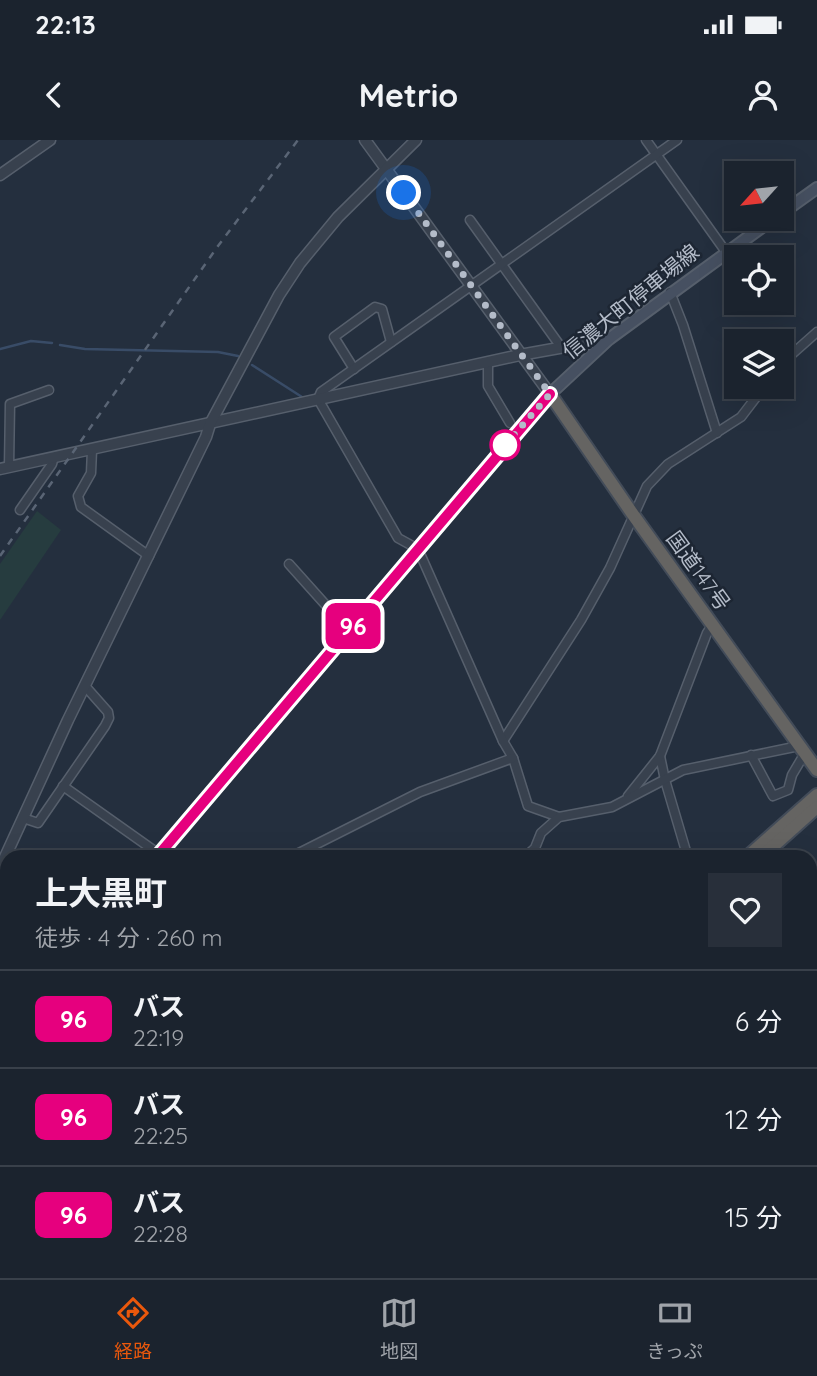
<!DOCTYPE html>
<html lang="ja">
<meta charset="utf-8">
<style>
:root{--surface:#1b232e;--page:#282f3a;--text:#f1f3f6;--muted:#a0a4aa;--line:#39404a;--accent:#ea580c}
body{margin:0;font-family:Quicksand,"Noto Sans JP",sans-serif;background:var(--page);color:var(--text);height:100vh;display:flex;flex-direction:column;font-size:26px;white-space:nowrap}
*{box-sizing:border-box;margin:0}
p{font-size:23px;color:var(--muted)}
.icon{flex:none;width:38px;height:38px;fill:none;stroke:currentColor;stroke-width:2;stroke-linecap:round;stroke-linejoin:round}
.map{position:relative;flex:1;overflow:hidden}
.details{position:absolute;left:0px;top:710px;width:817px;height:429px;display:flex;flex-direction:column;background:var(--surface);border-radius:21px 21px 0 0;box-shadow:0 7px 28px #0002,0 0 0 2px var(--line)}
.details>*{flex:none}
.badge{padding:0 14px;border-radius:10px;font-size:24px;line-height:46px}
.needle{width:46px;rotate:243deg}
.controls{position:absolute;left:724px;top:21px;display:grid;gap:14px}
.controls a{display:grid;place-items:center;width:70px;height:70px;border-radius:0px;background:var(--surface);box-shadow:0 7px 28px #0002,0 0 0 2px var(--line);font-size:35px}
.you{position:absolute;width:35px;height:35px;margin:-18px;border:5px solid #fff;border-radius:50%;background:#1a73e8;box-shadow:0 0 0 10px #1a73e833}
.map>.badge{position:absolute;translate:-50% -50%;box-shadow:0 0 0 4px #fff}
.round{display:grid;place-items:center;flex:none;width:74px;height:74px;border-radius:0px;background:var(--page)}
.summary{display:flex;align-items:center;justify-content:space-between;height:119px;padding:0 35px}
h1{font-size:33px;font-weight:700;line-height:52px}
ul{padding:0;list-style:none}
li{display:flex;align-items:center;gap:21px;height:98px;padding:0 35px;border-top:2px solid var(--line)}
li div{flex:1}
li b{display:block;font-size:26px}
li em{font-style:normal}
li .badge{min-width:77px;font-weight:700;text-align:center}
.status{display:flex;justify-content:space-between;align-items:center;height:49px;padding:0 35px;background:var(--surface);direction:ltr}
.status svg{height:19px;fill:currentColor}
header{display:flex;justify-content:space-between;align-items:center;height:91px;padding:0 35px;background:var(--surface);font-size:32px;font-weight:700}
.dock{display:flex;justify-content:space-around;align-items:center;height:98px;border-top:2px solid var(--line);background:var(--surface);font-size:19px;color:var(--muted)}
.dock a{display:grid;justify-items:center;gap:4px}
.dock .current{color:var(--accent)}
.map>svg:first-child{display:block}
.park{fill:#263c3f}
.lines{fill:none;stroke-linecap:round;stroke-linejoin:round}
.stream{stroke:#394c67;stroke-width:2.5}
.minor-casing{stroke:#565f6c;stroke-width:11}
.tertiary-casing{stroke:#565f6c;stroke-width:13}
.secondary-casing{stroke:#565f6c;stroke-width:14}
.primary-casing{stroke:#414a57;stroke-width:16}
.trunk-casing{stroke:#434c59;stroke-width:16}
.minor{stroke:#38414e;stroke-width:8}
.tertiary{stroke:#38414e;stroke-width:10}
.secondary{stroke:#465061;stroke-width:10}
.primary{stroke:#56606e;stroke-width:12}
.trunk{stroke:#656462;stroke-width:12}
.rail{stroke:#5a6575;stroke-width:2.5;stroke-dasharray:7 7;stroke-linecap:butt}
.line-casing{stroke:#fff;stroke-width:16}
.line{stroke:#e6007e;stroke-width:10}
.walk{stroke:#b4bcc9;stroke-width:7;stroke-dasharray:0 12.6}
.stop-dot{fill:#fff;stroke:#e6007e;stroke-width:3.5}
.labels{text-anchor:middle;stroke-width:5;stroke-linejoin:round;paint-order:stroke}
.street-label{font-size:21px;fill:#b4bcc9;stroke:#1d2633}
</style>
<div class="status"><b>22:13</b><svg viewBox="0 0 49 12"><path d="M0 12V9h3v3zM5 12V6h3v6zM10 12V3h3v9zM15 12V0h3v12zM26 1h20v11H26zM47 4h2v5h-2z"/></svg></div>
<header><svg class="icon" aria-label="back" viewBox="0 0 24 24"><path d="M15 5l-7 7 7 7"/></svg>Metrio<svg class="icon" aria-label="person" viewBox="0 0 24 24"><circle cx="12" cy="8" r="4"/><path d="M4 21q1-7 8-7t8 7"/></svg></header>
<div class="map">
<svg width="817" height="1138" viewBox="0 0 817 1138">
<rect width="100%" height="100%" fill="#242f3e"/>
<path class="park" d="M37 371 61 390 0 480V424Z"/>
<g class="lines">
<g class="stream">
<path d="M60 205 85 209 218 212 238 216"/>
<path d="M0 209 31 201 52 203"/>
<path d="M252 225 302 257"/>
</g>
<g class="minor-casing">
<g id="minor">
<path d="M646 0 726 112"/>
<path d="M470 80 561 207"/>
<path d="M670 152 683 185 717 293"/>
<path d="M488 222V246L510 283"/>
<path d="M782 223 817 192"/>
<path d="M354 229 334 197 375 167 382 169 391 202"/>
<path d="M92 310 91 333 78 356 81 367 149 416"/>
<path d="M9 327 10 264 49 250"/>
<path d="M20 370 52 324 54 317"/>
<path d="M289 424 349 491"/>
<path d="M503 601 581 480 610 428 647 346 668 324 741 277 764 247"/>
<path d="M751 615 773 656 788 650 792 635 805 613"/>
<path d="M660 616 665 640 688 718"/>
<path d="M63 646 159 714"/>
<path d="M628 656 660 616 707 493 713 484"/>
<path d="M559 677 528 666 513 618 503 601 418 409 398 398 318 259 321 252 677 0"/>
<path d="M23 678 38 683 105 586 109 578 108 572 85 546"/>
<path d="M289 718 420 652 513 618"/>
<path d="M524 718 535 708 541 693 559 677 612 667 683 630 799 606"/>
<path d="M810 758 817 756"/>
<path d="M810 806 817 816"/>
<path d="M810 897 817 895"/>
<path d="M810 978 817 969"/>
<path d="M810 1091 817 1097"/>
<path d="M264 1132 266 1138"/>
<path d="M431 1132V1138"/>
<path d="M760 1132 762 1138"/>
<path d="M594 1138 598 1132"/>
<path d="M659 1138 667 1132"/>
<path d="M745 1138 749 1132"/>
</g>
</g>
<g class="tertiary-casing">
<g id="tertiary">
<path d="M365 0 550 254"/>
<path d="M0 35 50 0"/>
<path d="M0 329 520 215 609 199"/>
<path d="M0 728 68 580 206 297 210 284 279 155 300 123 338 77 416 0"/>
<path d="M0 879 7 886"/>
</g>
</g>
<g class="secondary-casing">
<g id="secondary">
<path d="M782 73 817 48"/>
<path d="M550 254 609 199 773 79"/>
</g>
</g>
<g class="primary-casing">
<g id="primary">
<path d="M156 718 550 254"/>
<path d="M0 901 7 892"/>
<path d="M87 1132V1138"/>
</g>
</g>
<g class="trunk-casing">
<g id="trunk">
<path d="M550 254 634 376 817 630"/>
<path d="M746 718 817 655"/>
<path d="M760 718 817 667"/>
<path d="M273 1138 279 1132"/>
<path d="M288 1138 294 1132"/>
</g>
</g>
<use href="#minor" class="minor"/>
<use href="#tertiary" class="tertiary"/>
<use href="#secondary" class="secondary"/>
<use href="#primary" class="primary"/>
<use href="#trunk" class="trunk"/>
<path class="rail" d="M0 416 218 106 298 0"/>
</g>
<g class="lines">
<g class="line-casing">
<path id="line" d="M156 718 550 254"/>
</g>
<use href="#line" class="line"/>
<path class="walk" d="M404 53 550 254 505 305"/>
</g>
<circle class="stop-dot" cx="505" cy="305" r="14"/>
<g class="labels">
<g class="street-label">
<text transform="translate(631 162) rotate(-39)" y="7">信濃大町停車場線</text>
<text transform="translate(698 431) rotate(54)" y="7">国道147号</text>
</g>
</g>
</svg>
<div class="controls">
<a><svg class="needle" viewBox="-14 -14 28 28"><path d="M0-13l5 13h-10z" fill="#e53935"/><path d="M0 13l5-13h-10z" fill="#a0a4aa"/></svg></a>
<a><svg class="icon" aria-label="locate" viewBox="0 0 24 24"><circle cx="12" cy="12" r="6"/><path d="M12 2v4M12 18v4M2 12h4M18 12h4"/></svg></a>
<a><svg class="icon" aria-label="layers" viewBox="0 0 24 24"><path d="M12 4l9 5-9 5-9-5zM3 14l9 5 9-5"/></svg></a>
</div>
<div class="you" style="left:404px;top:53px"></div>
<b class="badge" style="left:353px;top:486px;background:#e6007e;color:#fff">96</b>
<section class="details">
<div class="summary"><div><h1>上大黒町</h1><p>徒歩 · 4 分 · 260 m</p></div><a class="round"><svg class="icon" aria-label="heart" viewBox="0 0 24 24"><path d="M12 20l-8-8c-3-5 5-10 8-4 3-6 11-1 8 4z"/></svg></a></div>
<ul>
<li><span class="badge" style="background:#e6007e;color:#fff">96</span><div><b>バス</b><p>22:19</p></div><em>6 分</em></li>
<li><span class="badge" style="background:#e6007e;color:#fff">96</span><div><b>バス</b><p>22:25</p></div><em>12 分</em></li>
<li><span class="badge" style="background:#e6007e;color:#fff">96</span><div><b>バス</b><p>22:28</p></div><em>15 分</em></li>
</ul>
</section>
</div>
<nav class="dock">
<a class="current"><svg class="icon" aria-label="directions" viewBox="0 0 24 24"><path d="M12 3l9 9-9 9-9-9zM9 14v-3h6M13 9l2 2-2 2"/></svg>経路</a>
<a><svg class="icon" aria-label="map" viewBox="0 0 24 24"><path d="M3 6l6-2 6 2 6-2v14l-6 2-6-2-6 2zM9 4v14M15 6v14"/></svg>地図</a>
<a><svg class="icon" aria-label="tickets" viewBox="0 0 24 24"><path d="M3 7h18v10H3zM15 7v10"/></svg>きっぷ</a>
</nav>
